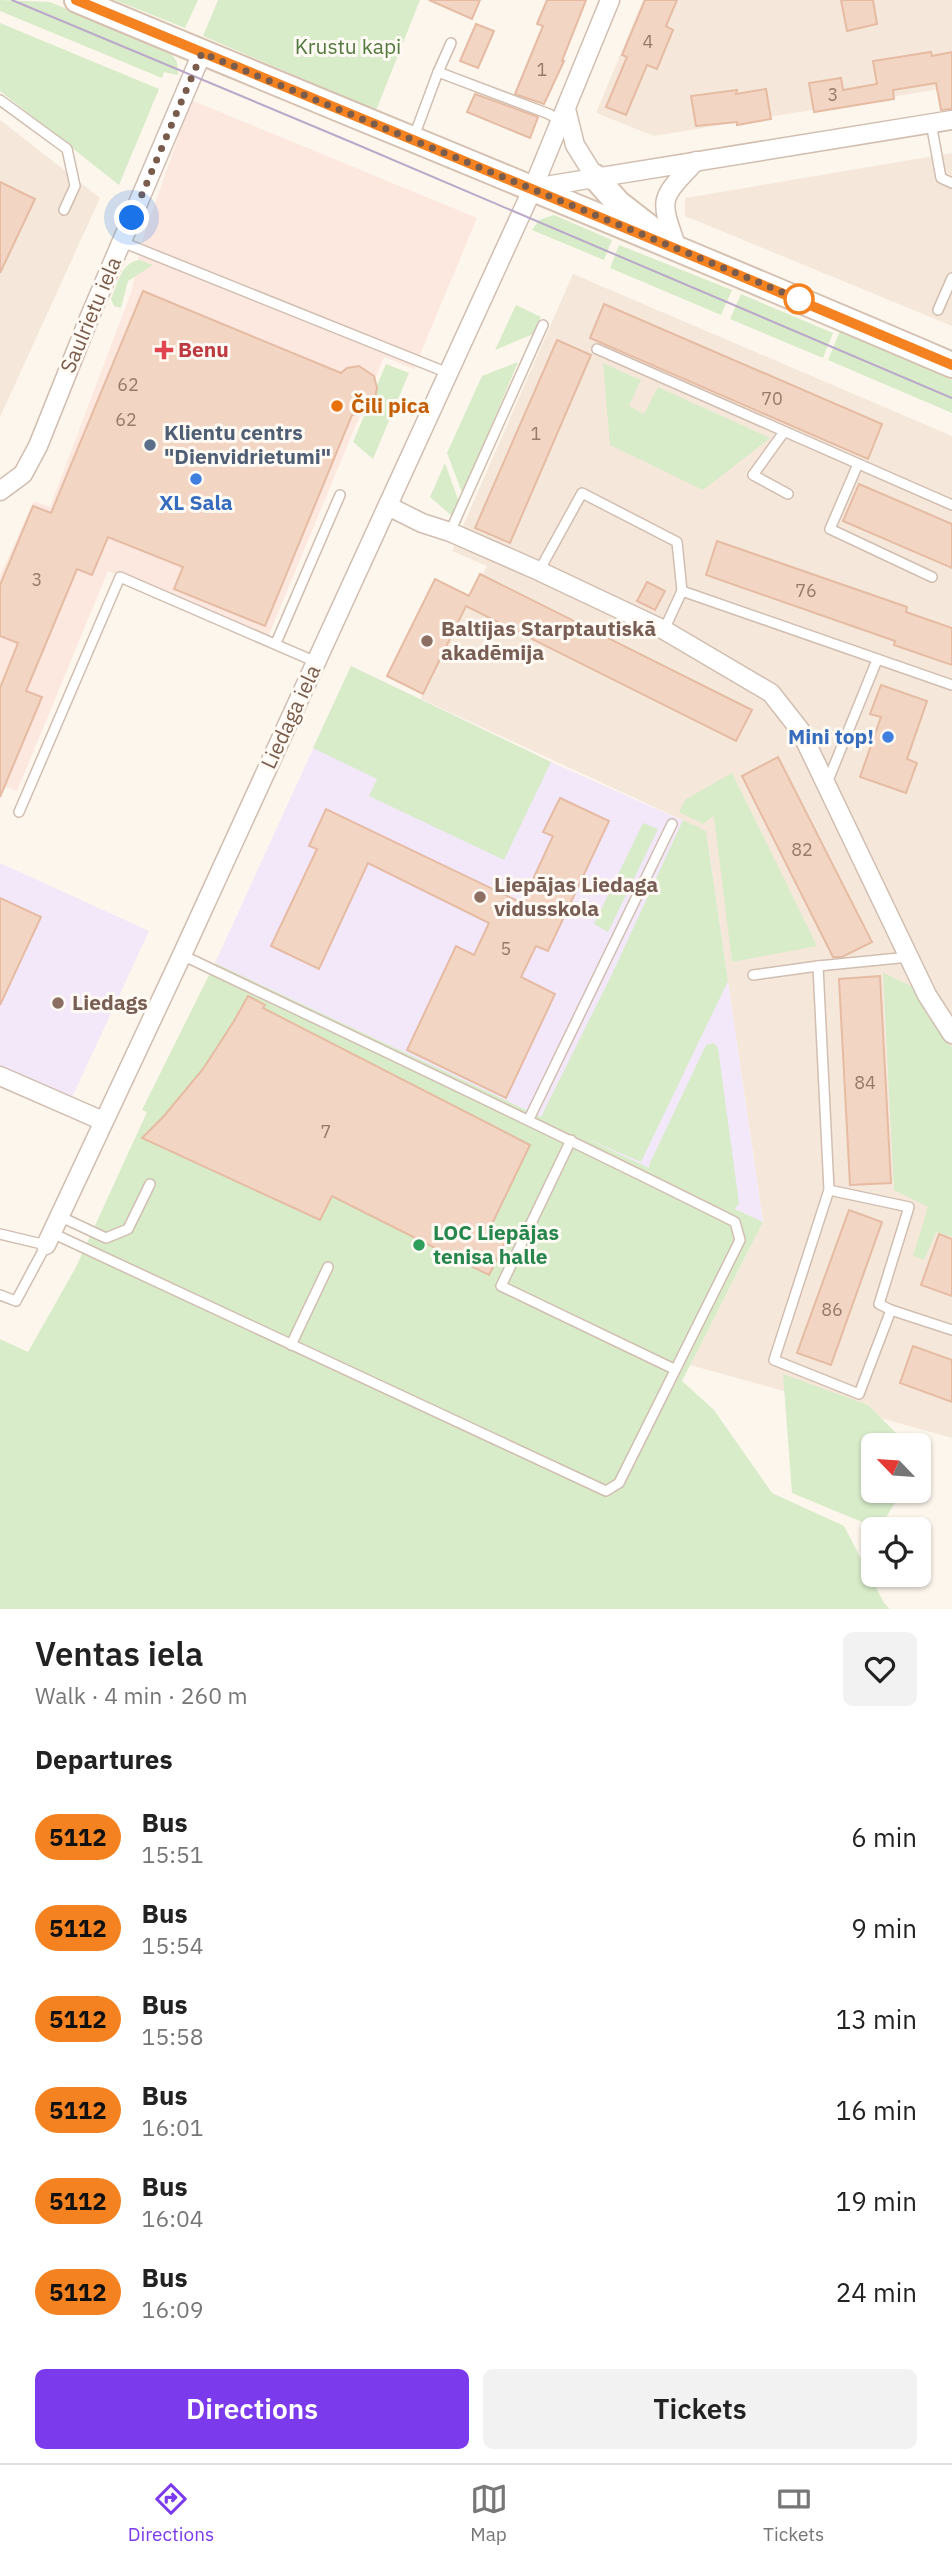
<!DOCTYPE html>
<meta charset="utf-8">
<style>
:root{--surface:#fff;--page:#f2f2f2;--text:#222;--muted:#767676;--line:#e0e0e0;--accent:#7c3aed}
body{margin:0;font-family:"IBM Plex Sans",sans-serif;background:var(--page);color:var(--text);height:100vh;display:flex;flex-direction:column;font-size:26px;white-space:nowrap}
*{box-sizing:border-box;margin:0}
p{font-size:23px;color:var(--muted)}
.icon{flex:none;width:38px;height:38px;fill:none;stroke:currentColor;stroke-width:2;stroke-linecap:round;stroke-linejoin:round}
.map{position:relative;height:1609px;overflow:hidden}
.side{display:flex;flex-direction:column;background:var(--surface);flex:1}
.side>*{flex:none}
.badge{padding:0 14px;border-radius:23px;font-size:24px;line-height:46px}
.needle{width:46px;rotate:295deg}
.controls{position:absolute;left:861px;top:1433px;display:grid;gap:14px}
.controls a{display:grid;place-items:center;width:70px;height:70px;border-radius:10px;background:var(--surface);box-shadow:0 2px 5px #0004;font-size:35px}
.you{position:absolute;width:35px;height:35px;margin:-18px;border:5px solid #fff;border-radius:50%;background:#1a73e8;box-shadow:0 0 0 10px #1a73e833}
.map>.badge{position:absolute;translate:-50% -50%;box-shadow:0 0 0 4px #fff}
h2{padding:0 35px;font-size:26px;line-height:63px}
.round{display:grid;place-items:center;flex:none;width:74px;height:74px;border-radius:10px;background:var(--page)}
.summary{display:flex;align-items:center;justify-content:space-between;height:119px;padding:0 35px}
h1{font-size:33px;font-weight:600;line-height:52px}
.cta{display:flex;gap:14px;margin-top:auto;padding:14px 35px}
.cta a{flex:1;height:80px;border-radius:10px;background:var(--accent);color:#fff;font-size:28px;font-weight:600;line-height:80px;text-align:center}
.cta a+a{background:var(--page);color:var(--text)}
ul{padding:0;list-style:none}
li{display:flex;align-items:center;gap:21px;height:91px;padding:0 35px}
li div{flex:1}
li b{display:block;font-size:26px}
li em{font-style:normal}
li .badge{min-width:77px;font-weight:700;text-align:center}
.tabs{display:flex;justify-content:space-around;align-items:center;height:98px;border-top:2px solid var(--line);background:var(--surface);font-size:19px;color:var(--muted)}
.tabs a{display:grid;justify-items:center;gap:4px}
.tabs .selected{color:var(--accent)}
.map>svg:first-child{display:block}
.residential{fill:#f5e8da}
.commercial{fill:#fde8e0}
.education{fill:#f3e8fa}
.green{fill:#d8ecc9}
.building{fill:#f3d5c3;stroke:#e6bba3;stroke-width:2}
.lines{fill:none;stroke-linecap:round;stroke-linejoin:round}
.service-casing{stroke:#d1beb0;stroke-width:12}
.minor-casing{stroke:#d1beb0;stroke-width:21}
.secondary-casing{stroke:#d6c0b0;stroke-width:28}
.service{stroke:#fff;stroke-width:9}
.minor{stroke:#fff;stroke-width:18}
.secondary{stroke:#fff;stroke-width:24}
.tram{stroke:#b9a8c9;stroke-width:2}
.line-casing{stroke:#fff;stroke-width:16}
.line{stroke:#f58220;stroke-width:10}
.walk{stroke:#7a5c4d;stroke-width:7;stroke-dasharray:0 12.6}
.stop-dot{fill:#fff;stroke:#f58220;stroke-width:3.5}
.health-dot{fill:#e0444e;stroke:#fffaf3;stroke-width:2.5}
.food-dot{fill:#e8710a;stroke:#fffaf3;stroke-width:2.5}
.service-dot{fill:#5c6f8a;stroke:#fffaf3;stroke-width:2.5}
.shop-dot{fill:#3f7fe0;stroke:#fffaf3;stroke-width:2.5}
.education-dot{fill:#8d6e63;stroke:#fffaf3;stroke-width:2.5}
.leisure-dot{fill:#2e9e5b;stroke:#fffaf3;stroke-width:2.5}
.labels{text-anchor:middle;stroke-width:6;stroke-linejoin:round;paint-order:stroke}
.number-label{font-size:18px;fill:#987a6a}
.park-label{font-size:21px;fill:#537a41;stroke:#fffaf3}
.street-label{font-size:21px;fill:#7a5c4d;stroke:#fffaf3}
.health-label{font-size:21px;font-weight:bold;fill:#be3a42;stroke:#fffaf3;text-anchor:start}
.food-label{font-size:21px;font-weight:bold;fill:#c56008;stroke:#fffaf3;text-anchor:start}
.service-label{font-size:21px;font-weight:bold;fill:#4e5e75;stroke:#fffaf3;text-anchor:start}
.shop-label{font-size:21px;font-weight:bold;fill:#366cbe;stroke:#fffaf3}
.education-label{font-size:21px;font-weight:bold;fill:#785e54;stroke:#fffaf3;text-anchor:start}
.leisure-label{font-size:21px;font-weight:bold;fill:#27864d;stroke:#fffaf3;text-anchor:start}
</style>
<div class="map">
<svg width="952" height="1609" viewBox="0 0 952 1609">
<rect width="100%" height="100%" fill="#fdf6ec"/>
<g class="residential">
<path d="M643 0H952V87L654 136 596 113Z"/>
<path d="M0 120 100 198 0 417Z"/>
<path d="M952 153V326L685 216V198Z"/>
<path d="M573 274 952 436V1438L690 1365 763 1222 706 831 421 699 487 566 452 551Z"/>
</g>
<path class="commercial" d="M191 100 477 218 414 369 384 357 268 637 108 571 17 791 0 784V575L34 501 50 507 132 290 142 241Z"/>
<g class="education">
<path d="M351 666 551 762 706 831 763 1222 215 963Z"/>
<path d="M0 863 149 931 68 1106 0 1076Z"/>
</g>
<g class="green">
<path d="M0 0 50 2 170 52 177 62 178 75 164 72 162 78 0 11Z"/>
<path d="M115 0H198L185 28Z"/>
<path d="M218 0H420L377 108 373 109 203 36Z"/>
<path d="M0 23 159 89 119 185 0 91Z"/>
<path d="M554 215 612 240 604 260 532 230 539 220Z"/>
<path d="M619 245 732 290 721 315 610 268Z"/>
<path d="M140 260 153 265 128 281 121 308 114 306 111 299C118 283 121 262 140 260Z"/>
<path d="M741 294 833 333 823 358 730 319Z"/>
<path d="M516 305 541 317 533 334 495 350Z"/>
<path d="M840 331 952 380V413L828 360Z"/>
<path d="M518 362 463 495 447 453 482 376Z"/>
<path d="M603 363 641 380 629 406 644 414 658 387 770 438 703 490 610 445Z"/>
<path d="M386 364 409 373 373 459 353 442Z"/>
<path d="M445 463 459 502 453 517 430 497Z"/>
<path d="M351 666 551 762 504 860 369 796 377 779 313 748Z"/>
<path d="M732 773 817 946 732 962 714 816 703 824 679 812 686 799Z"/>
<path d="M683 820 706 831 728 981 641 1162 581 1136 649 1168V1165L706 1045 714 1043 718 1048 739 1203 735 1209 763 1222 682 1381 714 1410 772 1493 844 1526 884 1603 890 1609H0V1339L28 1352 76 1267 147 1112 142 1110 215 963 541 1117 613 972Z"/>
<path d="M643 823 658 829 608 932 594 924Z"/>
<path d="M883 973 918 989 942 1037 952 1047V1237L936 1232 924 1260 913 1256 928 1207 894 1190Z"/>
<path d="M783 1374 868 1405 908 1445 873 1446V1491H902L879 1529 792 1493Z"/>
</g>
<g class="building">
<path d="M429 0H480L472 19Z"/>
<path d="M547 0H586L562 61H564L544 104 515 94 543 26 537 24Z"/>
<path d="M645 0H677L666 26 673 30 657 69 647 65 626 115 606 107 627 57 622 55Z"/>
<path d="M841 0H873L877 24 847 31Z"/>
<path d="M476 24 494 31 478 68 460 61Z"/>
<path d="M931 52 932 56 952 52V109L941 110 936 83 893 90 894 99 814 112 809 83 841 78 843 90 877 84 873 61Z"/>
<path d="M766 89 771 119 737 125V122L696 126 691 96 737 90 736 94Z"/>
<path d="M475 94 538 117 530 138 467 112Z"/>
<path d="M0 182 35 199 0 273Z"/>
<path d="M143 291 341 373 347 368 359 366 374 376 377 388 375 399 364 413 352 415 265 626 174 589 183 567 108 537 92 575 77 569 26 691 42 697 0 797V688L18 643 0 636V585L33 506 51 513Z"/>
<path d="M604 304 882 424 868 459 590 338Z"/>
<path d="M557 340 591 355 510 543 475 528Z"/>
<path d="M859 484 952 524V568L843 521Z"/>
<path d="M717 541 907 607 906 612 952 628V665L894 645 895 641 706 575Z"/>
<path d="M480 574 752 710 736 741 466 606 423 694 387 676 435 579 469 596Z"/>
<path d="M647 582 665 591 655 610 637 601Z"/>
<path d="M881 685 927 701 907 759 917 763 906 793 860 777 881 717 870 714Z"/>
<path d="M778 757 872 942 842 957H833L742 776Z"/>
<path d="M560 798 609 821 548 951 536 946 521 977 555 994 506 1098 407 1050 456 946 474 955 489 923 368 863 319 969 271 946 317 849 309 846 326 809 522 903 553 836 543 832Z"/>
<path d="M0 898 41 917 0 1005Z"/>
<path d="M880 976 891 1183 850 1185 839 979Z"/>
<path d="M248 996 265 1005 263 1008 530 1145 489 1230 507 1239 489 1275 332 1196 320 1220 142 1138 164 1116 203 1069 234 1021Z"/>
<path d="M849 1210 882 1222 831 1365 797 1353Z"/>
<path d="M939 1234 952 1239V1296L921 1285Z"/>
<path d="M913 1346 952 1360V1402L900 1383Z"/>
</g>
<g class="lines">
<g class="service-casing">
<g id="service">
<path d="M438 72 451 43"/>
<path d="M0 100 67 149 75 186 64 210"/>
<path d="M931 123 941 178 952 183"/>
<path d="M413 139 438 72 549 114 561 121"/>
<path d="M122 242 448 373"/>
<path d="M938 310 952 278"/>
<path d="M597 349 952 505"/>
<path d="M784 432 753 475 788 494"/>
<path d="M858 464 830 529 932 577"/>
<path d="M450 532 543 325"/>
<path d="M539 571 582 493 677 542 682 591 952 685"/>
<path d="M664 630 682 591"/>
<path d="M276 643 340 495"/>
<path d="M827 783 877 660"/>
<path d="M19 812 120 577 316 662"/>
<path d="M818 966 909 957"/>
<path d="M753 975 818 966 829 1190 774 1360 859 1394 891 1310 952 1330"/>
<path d="M529 1119 672 824"/>
<path d="M571 1140 501 1286 674 1369"/>
<path d="M829 1190 909 1207 879 1304 891 1310"/>
<path d="M59 1216 106 1238 128 1229 150 1184"/>
<path d="M52 1233 606 1491 619 1483 740 1240 735 1222C552 1130 367 1043 182 955"/>
<path d="M0 1234 46 1245 16 1301 0 1295"/>
<path d="M291 1345 328 1267"/>
</g>
</g>
<g class="minor-casing">
<g id="minor">
<path d="M566 109 575 145 595 177"/>
<path d="M533 188 952 120"/>
<path d="M677 248C659 197 659 200 696 161"/>
<path d="M0 491 23 474 38 446 90 316 202 53"/>
<path d="M388 506 422 523 450 532 539 571 664 630 771 693 800 730 927 995 952 1034"/>
<path d="M0 1076 103 1121"/>
<path d="M46 1245 182 955 533 188 610 0"/>
</g>
</g>
<g class="secondary-casing">
<g id="secondary">
<path d="M77 0C368 122 662 240 952 365"/>
<path d="M595 177 618 203 649 227"/>
</g>
</g>
<use href="#service" class="service"/>
<use href="#minor" class="minor"/>
<use href="#secondary" class="secondary"/>
<path class="tram" d="M12 0 351 142 952 398"/>
</g>
<g class="lines">
<g class="line-casing">
<path id="line" d="M76 0C368 122 661 241 952 365"/>
</g>
<use href="#line" class="line"/>
<path class="walk" d="M132 218 202 53 799 299"/>
</g>
<circle class="stop-dot" cx="799" cy="299" r="14"/>
<path class="health-dot" d="M160.5 339.5h7v7h7v7h-7v7h-7v-7h-7v-7h7z"/>
<circle class="food-dot" cx="337" cy="406" r="7"/>
<circle class="service-dot" cx="150" cy="445" r="7"/>
<g class="shop-dot">
<circle cx="196" cy="479" r="7"/>
<circle cx="888" cy="737" r="7"/>
</g>
<g class="education-dot">
<circle cx="427" cy="641" r="7"/>
<circle cx="480" cy="897" r="7"/>
<circle cx="58" cy="1003" r="7"/>
</g>
<circle class="leisure-dot" cx="419" cy="1245" r="7"/>
<g class="labels">
<g class="number-label">
<text x="648" y="48">4</text>
<text x="542" y="76">1</text>
<text x="833" y="101">3</text>
<text x="128" y="391">62</text>
<text x="772" y="405">70</text>
<text x="126" y="426">62</text>
<text x="536" y="440">1</text>
<text x="37" y="586">3</text>
<text x="806" y="597">76</text>
<text x="802" y="856">82</text>
<text x="506" y="955">5</text>
<text x="865" y="1089">84</text>
<text x="326" y="1138">7</text>
<text x="832" y="1316">86</text>
</g>
<g class="park-label">
<text x="348" y="54">Krustu kapi</text>
</g>
<g class="street-label">
<text transform="translate(91 315) rotate(-67)" y="7">Saulrietu iela</text>
<text transform="translate(291 717) rotate(-65)" y="7">Liedaga iela</text>
</g>
<g class="health-label">
<text x="178" y="357">Benu</text>
</g>
<g class="food-label">
<text x="351" y="413">Čili pica</text>
</g>
<g class="service-label">
<text x="164" y="440">Klientu centrs<tspan x="164" dy="24">"Dienvidrietumi"</tspan></text>
</g>
<g class="shop-label">
<text x="196" y="510">XL Sala</text>
<text x="874" y="744" text-anchor="end">Mini top!</text>
</g>
<g class="education-label">
<text x="441" y="636">Baltijas Starptautiskā<tspan x="441" dy="24">akadēmija</tspan></text>
<text x="494" y="892">Liepājas Liedaga<tspan x="494" dy="24">vidusskola</tspan></text>
<text x="72" y="1010">Liedags</text>
</g>
<g class="leisure-label">
<text x="433" y="1240">LOC Liepājas<tspan x="433" dy="24">tenisa halle</tspan></text>
</g>
</g>
</svg>
<div class="controls">
<a><svg class="needle" viewBox="-14 -14 28 28"><path d="M0-13l5 13h-10z" fill="#e53935"/><path d="M0 13l5-13h-10z" fill="#767676"/></svg></a>
<a><svg class="icon" aria-label="locate" viewBox="0 0 24 24"><circle cx="12" cy="12" r="6"/><path d="M12 2v4M12 18v4M2 12h4M18 12h4"/></svg></a>
</div>
<div class="you" style="left:132px;top:218px"></div>
</div>
<section class="side">
<div class="summary"><div><h1>Ventas iela</h1><p>Walk · 4 min · 260 m</p></div><a class="round"><svg class="icon" aria-label="heart" viewBox="0 0 24 24"><path d="M12 20l-8-8c-3-5 5-10 8-4 3-6 11-1 8 4z"/></svg></a></div>
<h2>Departures</h2>
<ul>
<li><span class="badge" style="background:#f58220;color:#111">5112</span><div><b>Bus</b><p>15:51</p></div><em>6 min</em></li>
<li><span class="badge" style="background:#f58220;color:#111">5112</span><div><b>Bus</b><p>15:54</p></div><em>9 min</em></li>
<li><span class="badge" style="background:#f58220;color:#111">5112</span><div><b>Bus</b><p>15:58</p></div><em>13 min</em></li>
<li><span class="badge" style="background:#f58220;color:#111">5112</span><div><b>Bus</b><p>16:01</p></div><em>16 min</em></li>
<li><span class="badge" style="background:#f58220;color:#111">5112</span><div><b>Bus</b><p>16:04</p></div><em>19 min</em></li>
<li><span class="badge" style="background:#f58220;color:#111">5112</span><div><b>Bus</b><p>16:09</p></div><em>24 min</em></li>
</ul>
<div class="cta"><a>Directions</a><a>Tickets</a></div>
</section>
<nav class="tabs">
<a class="selected"><svg class="icon" aria-label="directions" viewBox="0 0 24 24"><path d="M12 3l9 9-9 9-9-9zM9 14v-3h6M13 9l2 2-2 2"/></svg>Directions</a>
<a><svg class="icon" aria-label="map" viewBox="0 0 24 24"><path d="M3 6l6-2 6 2 6-2v14l-6 2-6-2-6 2zM9 4v14M15 6v14"/></svg>Map</a>
<a><svg class="icon" aria-label="tickets" viewBox="0 0 24 24"><path d="M3 7h18v10H3zM15 7v10"/></svg>Tickets</a>
</nav>
